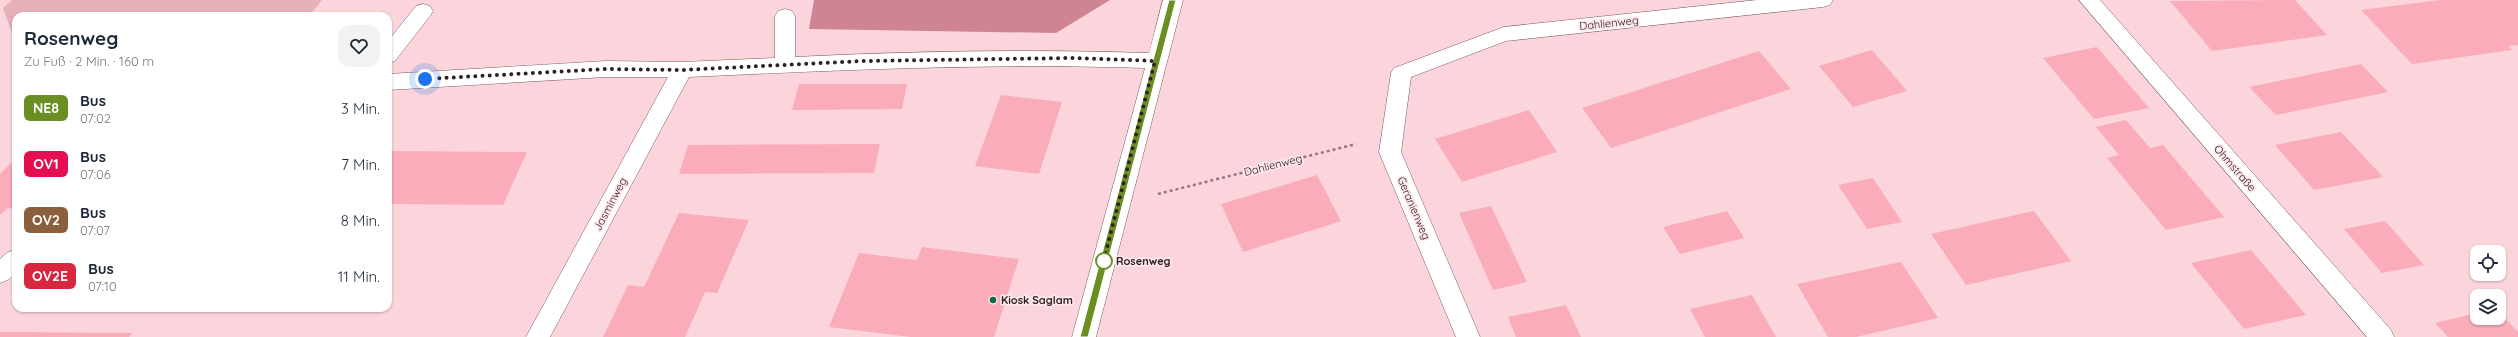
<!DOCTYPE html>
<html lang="de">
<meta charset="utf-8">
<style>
:root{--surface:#fff;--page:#f2f2f3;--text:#1f2937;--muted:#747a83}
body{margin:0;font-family:Quicksand,sans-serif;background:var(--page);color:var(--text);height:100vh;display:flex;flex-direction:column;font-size:15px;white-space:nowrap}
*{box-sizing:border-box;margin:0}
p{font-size:13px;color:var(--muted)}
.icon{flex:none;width:22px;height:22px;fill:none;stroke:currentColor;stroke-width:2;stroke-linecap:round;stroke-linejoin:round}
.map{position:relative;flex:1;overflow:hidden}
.details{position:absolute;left:12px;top:12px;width:380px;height:300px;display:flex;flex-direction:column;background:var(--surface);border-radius:12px;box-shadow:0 1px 3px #0004}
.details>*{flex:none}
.badge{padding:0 8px;border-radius:6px;font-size:14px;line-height:26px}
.fabs{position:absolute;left:2470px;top:245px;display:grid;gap:8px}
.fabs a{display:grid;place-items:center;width:36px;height:36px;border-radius:8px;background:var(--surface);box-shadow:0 1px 3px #0004;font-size:20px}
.you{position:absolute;width:20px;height:20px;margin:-10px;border:3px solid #fff;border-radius:50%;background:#1a73e8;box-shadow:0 0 0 6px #1a73e833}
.map>.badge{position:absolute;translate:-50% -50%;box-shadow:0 0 0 2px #fff}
.round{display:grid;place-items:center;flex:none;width:42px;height:42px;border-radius:12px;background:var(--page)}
.summary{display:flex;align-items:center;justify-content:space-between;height:68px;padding:0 12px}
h1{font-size:19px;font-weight:700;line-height:30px}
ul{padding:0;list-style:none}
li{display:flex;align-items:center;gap:12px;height:56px;padding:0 12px}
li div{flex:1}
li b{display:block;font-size:15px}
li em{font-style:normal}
li .badge{min-width:44px;font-weight:700;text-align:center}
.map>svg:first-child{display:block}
.green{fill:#e6b0b9}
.forest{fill:#ce8492}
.building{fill:#faacba}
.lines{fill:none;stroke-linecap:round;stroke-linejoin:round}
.minor-casing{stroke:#7b5b60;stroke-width:1}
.path{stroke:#91787c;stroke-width:2.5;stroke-dasharray:3 3;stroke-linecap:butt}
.minor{fill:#fff;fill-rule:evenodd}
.line{fill:#6b8e23;stroke:#fff}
.walk{stroke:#2e2123;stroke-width:4;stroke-dasharray:0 7.2}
.stop-dot{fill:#fff;stroke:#6b8e23;stroke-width:2}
.poi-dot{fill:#086c41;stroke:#fee7ea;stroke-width:1.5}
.labels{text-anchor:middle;stroke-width:3.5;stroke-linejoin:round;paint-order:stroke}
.street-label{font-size:11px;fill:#2e2123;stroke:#fee7ea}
.stop-label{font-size:11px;font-weight:bold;fill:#2e2123;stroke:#fee7ea;text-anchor:start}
.poi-label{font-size:11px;font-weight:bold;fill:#2e2123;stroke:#fee7ea;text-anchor:start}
</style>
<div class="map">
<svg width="2518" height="337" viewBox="0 0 2518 337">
<rect width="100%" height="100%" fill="#fbd5db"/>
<path class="green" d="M12 0H322L309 16H16V44L3 8Z"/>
<path class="forest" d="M814 0H1110L1056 33 809 29Z"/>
<g class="building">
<path d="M2295 0 2327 35 2212 51 2170 1Z"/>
<path d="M2441 0H2518V45L2508 46 2512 50 2412 64 2361 10Z"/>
<path d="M2097 47 2120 74 2149 108 2094 119 2043 58Z"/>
<path d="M1872 50 1907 91 1853 107 1819 66Z"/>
<path d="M1759 51 1791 89 1611 148 1582 108Z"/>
<path d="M2361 64 2388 92 2276 115 2249 87Z"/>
<path d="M799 84H907L902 109 792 110Z"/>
<path d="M1001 95 1062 102 1039 174 975 166Z"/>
<path d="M1529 110 1557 152 1462 182 1435 139Z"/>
<path d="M2126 120 2150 148 2163 145 2224 217 2166 230 2107 158 2119 155 2096 127Z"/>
<path d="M2341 132 2383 177 2314 190 2275 145Z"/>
<path d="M880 144 874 173 679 174 688 145Z"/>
<path d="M388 151 527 152 503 205 388 204Z"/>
<path d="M16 158V210L8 208 0 215V174Z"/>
<path d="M1317 175 1341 221 1243 252 1221 204Z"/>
<path d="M1873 178 1902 222 1867 229 1838 185Z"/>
<path d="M1491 206 1527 282 1493 290 1459 213Z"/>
<path d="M1727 211 1744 238 1680 254 1663 227Z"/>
<path d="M2034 211 2071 261 1966 285 1931 234Z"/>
<path d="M679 213 749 220 717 293 705 292 685 337H603L628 285 644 287Z"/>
<path d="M2385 221 2424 265 2382 273 2344 229Z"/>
<path d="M922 247 1019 259 994 337H911L829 327 859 253 917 260Z"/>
<path d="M2251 250 2306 315 2244 329 2191 263Z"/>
<path d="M1901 262 1938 318 1856 337H1828L1797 284Z"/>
<path d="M1752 295 1776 337H1705L1690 309Z"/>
<path d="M1566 305 1581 337H1516L1508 317Z"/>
<path d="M2499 312 2518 332V337H2448L2435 323 2477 313V318H2499Z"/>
<path d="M0 332 132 333 129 337H0Z"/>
</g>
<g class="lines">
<g class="minor-casing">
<g id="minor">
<path d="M1163 0H1183L1096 337H1072L1145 68C992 63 840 70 689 77L550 337H526L668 77H606L388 90V74L606 61 682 62 775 58V16L778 11 785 9 792 11 795 16V57C913 51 1031 49 1149 53Z"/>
<path d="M1757 0H1833L1830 5 1823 7 1506 41 1411 77 1401 152 1480 337H1456L1379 152 1391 73 1394 68 1504 27Z"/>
<path d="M2079 0H2100L2391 330 2394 337H2367Z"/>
<path d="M423 4 430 6 433 11 430 16 395 61 388 63V41L416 6Z"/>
<path d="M16 250V273L8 280 0 283V259L8 252Z"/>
</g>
</g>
<path class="path" d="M1158 194 1356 144"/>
<use href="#minor" class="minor"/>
</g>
<path class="line" d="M1169 0H1176L1088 337H1080Z"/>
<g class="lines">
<path class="walk" d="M425 79 606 69 682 70 863 61 1071 58 1155 61 1103 263 1104 261"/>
</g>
<circle class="stop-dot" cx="1104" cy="261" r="8"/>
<circle class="poi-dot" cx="993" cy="300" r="4"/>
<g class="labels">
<g class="street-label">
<text transform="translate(1609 23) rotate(-6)" y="4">Dahlienweg</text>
<text transform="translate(1273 165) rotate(-14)" y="4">Dahlienweg</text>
<text transform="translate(2235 168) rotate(49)" y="4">Ohmstraße</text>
<text transform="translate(610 204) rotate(-62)" y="4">Jasminweg</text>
<text transform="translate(1414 208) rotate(67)" y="4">Geranienweg</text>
</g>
<g class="stop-label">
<text x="1116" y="265">Rosenweg</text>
</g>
<g class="poi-label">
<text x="1001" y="304">Kiosk Saglam</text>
</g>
</g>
</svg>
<div class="fabs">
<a><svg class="icon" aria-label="locate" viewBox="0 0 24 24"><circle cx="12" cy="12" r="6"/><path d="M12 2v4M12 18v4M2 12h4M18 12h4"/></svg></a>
<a><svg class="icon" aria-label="layers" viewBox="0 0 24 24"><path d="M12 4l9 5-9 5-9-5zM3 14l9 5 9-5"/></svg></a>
</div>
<div class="you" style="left:425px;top:79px"></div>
<section class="details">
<div class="summary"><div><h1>Rosenweg</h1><p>Zu Fuß · 2 Min. · 160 m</p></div><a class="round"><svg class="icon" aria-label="heart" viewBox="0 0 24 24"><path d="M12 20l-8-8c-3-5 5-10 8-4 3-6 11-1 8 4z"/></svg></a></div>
<ul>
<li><span class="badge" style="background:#6b8e23;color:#fff">NE8</span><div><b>Bus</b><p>07:02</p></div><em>3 Min.</em></li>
<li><span class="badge" style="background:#e50e51;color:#fff">OV1</span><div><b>Bus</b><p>07:06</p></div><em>7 Min.</em></li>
<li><span class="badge" style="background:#8b5e3c;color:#fff">OV2</span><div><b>Bus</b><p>07:07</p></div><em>8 Min.</em></li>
<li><span class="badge" style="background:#d7263d;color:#fff">OV2E</span><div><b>Bus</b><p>07:10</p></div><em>11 Min.</em></li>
</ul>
</section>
</div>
